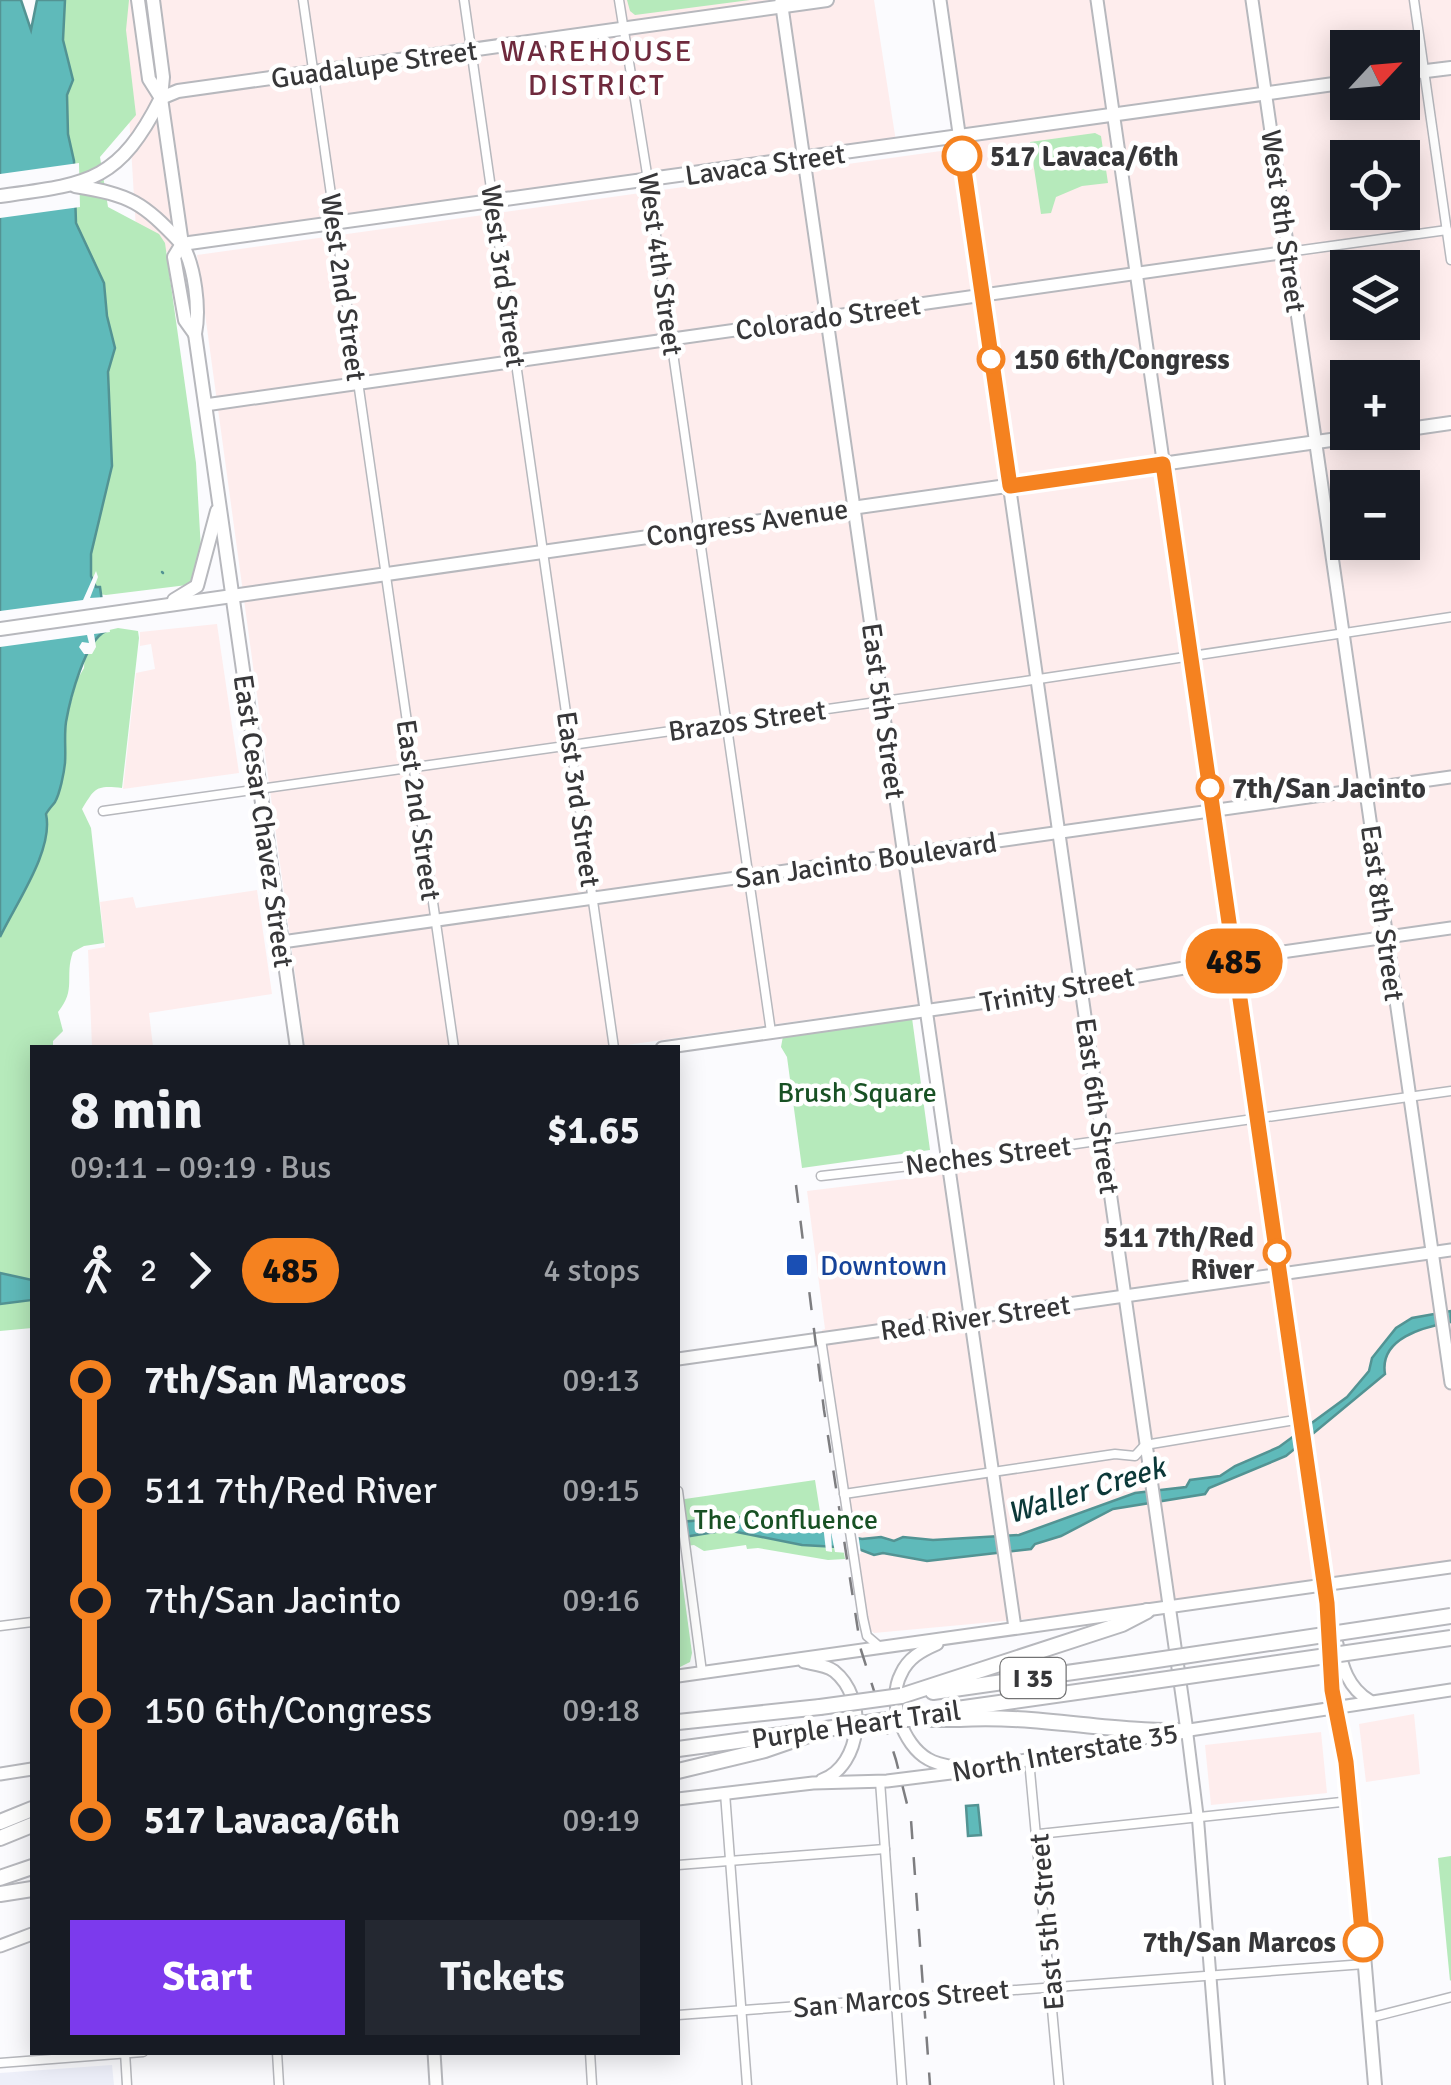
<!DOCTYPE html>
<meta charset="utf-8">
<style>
:root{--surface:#171b24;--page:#242831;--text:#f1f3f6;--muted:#9ea1a6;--accent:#7c3aed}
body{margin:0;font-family:Signika,sans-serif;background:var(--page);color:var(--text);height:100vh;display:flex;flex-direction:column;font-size:38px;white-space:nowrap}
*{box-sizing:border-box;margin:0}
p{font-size:32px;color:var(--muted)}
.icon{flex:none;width:55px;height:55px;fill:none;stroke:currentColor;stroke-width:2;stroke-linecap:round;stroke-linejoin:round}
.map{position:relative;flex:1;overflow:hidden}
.side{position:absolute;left:30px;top:1045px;width:650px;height:1010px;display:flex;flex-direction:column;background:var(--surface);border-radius:0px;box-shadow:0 5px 25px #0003}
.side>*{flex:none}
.badge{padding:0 20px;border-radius:32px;font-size:35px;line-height:65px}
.needle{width:65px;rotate:64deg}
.buttons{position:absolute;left:1330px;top:30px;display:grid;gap:20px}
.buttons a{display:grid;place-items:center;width:90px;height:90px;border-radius:0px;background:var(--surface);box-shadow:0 5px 25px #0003;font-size:50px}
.map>.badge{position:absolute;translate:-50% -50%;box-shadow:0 0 0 5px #fff}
.legs{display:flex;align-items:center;gap:15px;height:110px;padding:0 40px;font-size:32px}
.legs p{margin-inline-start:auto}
.headline{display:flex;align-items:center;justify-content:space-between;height:170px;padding:0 40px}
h1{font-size:55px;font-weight:700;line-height:75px}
.cta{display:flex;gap:20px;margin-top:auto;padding:20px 40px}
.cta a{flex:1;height:115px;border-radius:0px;background:var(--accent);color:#fff;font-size:40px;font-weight:700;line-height:115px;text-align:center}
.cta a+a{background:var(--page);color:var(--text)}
ul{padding:0 40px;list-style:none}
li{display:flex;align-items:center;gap:35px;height:110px;font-size:38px}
li i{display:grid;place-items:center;width:15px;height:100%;margin:0 12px;background:currentColor}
li i::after{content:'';width:25px;height:25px;margin:-12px;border:8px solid;border-radius:50%;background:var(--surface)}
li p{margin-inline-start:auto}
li:first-child i{background:linear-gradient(#0000 50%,currentColor 0)}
li:last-child i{background:linear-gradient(currentColor 50%,#0000 0)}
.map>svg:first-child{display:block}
.commercial{fill:#feeded;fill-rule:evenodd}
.built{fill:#edeff9}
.green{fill:#b6eabb}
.water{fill:#5fbaba;stroke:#539393;stroke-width:2.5}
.pier{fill:#fbfbfe}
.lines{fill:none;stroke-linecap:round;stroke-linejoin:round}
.stream{stroke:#539393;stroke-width:2.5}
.minor-casing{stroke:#b7b8bd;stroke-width:11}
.tertiary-casing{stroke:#b7b8bd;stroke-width:14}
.secondary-casing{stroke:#b7b8bd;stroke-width:15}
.primary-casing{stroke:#b7b8bd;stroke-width:16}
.motorway-casing{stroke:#b7b8bd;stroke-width:18}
.minor{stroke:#fff;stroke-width:8}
.tertiary{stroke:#fff;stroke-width:10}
.secondary{stroke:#fff;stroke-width:11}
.primary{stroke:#fff;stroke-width:12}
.motorway{stroke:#fff;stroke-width:14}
.rail{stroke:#7d7d80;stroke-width:2.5;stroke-dasharray:18 18;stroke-linecap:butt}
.motorway-bridge-casing{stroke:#b7b8bd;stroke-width:18;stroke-linecap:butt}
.motorway-bridge{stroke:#fff;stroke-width:14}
.line-1-casing{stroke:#fff;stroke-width:22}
.line-1{stroke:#f58220;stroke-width:15}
.stop-1-dot{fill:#fff;stroke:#f58220;stroke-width:5}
.transit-dot{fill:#1a4fb4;stroke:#fff;stroke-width:4}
.labels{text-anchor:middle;stroke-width:9;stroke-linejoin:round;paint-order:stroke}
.shield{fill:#fff;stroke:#737374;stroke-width:2.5}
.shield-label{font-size:25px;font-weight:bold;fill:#373739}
.street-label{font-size:28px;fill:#373739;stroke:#fff}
.stop-label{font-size:28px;font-weight:bold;fill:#373739;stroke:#fff;text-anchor:start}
.park-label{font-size:28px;fill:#185124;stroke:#fff}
.transit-label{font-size:28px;fill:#164399;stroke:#fff;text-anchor:start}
.neighbourhood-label{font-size:30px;letter-spacing:2.5px;fill:#6f2a3d;stroke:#fff}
.water-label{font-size:30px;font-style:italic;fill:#0c3939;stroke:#fff}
</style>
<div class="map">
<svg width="1451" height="2085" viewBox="0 0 1451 2085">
<rect width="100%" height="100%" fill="#fbfbfe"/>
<g class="commercial">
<path d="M122 0H874L897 148 167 252 137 246Z"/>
<path d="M945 0H1451V1561L1159 1604 1158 1607 874 1633 870 1630 863 1602 844 1476 822 1330 825 1329 807 1191 955 1173 927 1003 612 1047H305L197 255 948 150 963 128ZM1348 48H1402V102H1348ZM1348 158H1402V212H1348ZM1348 268H1402V322H1348ZM1348 378H1402V432H1348ZM1348 488H1402V542H1348Z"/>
<path d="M217 624 239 773 123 789 136 673 155 669 151 644 140 646V632Z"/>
<path d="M257 890 272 994 149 1013 153 1047H92L88 950 105 947 100 902 133 897 136 908Z"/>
<path d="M1414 1714 1420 1774 1366 1782 1359 1724Z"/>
<path d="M1321 1732 1327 1793 1211 1805 1205 1745Z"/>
</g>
<path class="built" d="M112 2065 114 2085H0V2073Z"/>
<g class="green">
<path d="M65 0H129L126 30 136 115 100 157 108 207 159 234 165 243 196 463 201 550 195 578 187 585 106 595 98 594 91 576V554L112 466 108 372 115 348 107 316 104 283 76 224 74 161 68 134 67 95 73 80 63 40Z"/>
<path d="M627 0H750L635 15 630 11Z"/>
<path d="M1095 133 1101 136 1108 183 1082 186 1056 197 1051 213 1041 214 1030 142Z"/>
<path d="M118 628 138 631 139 638 122 788C94 785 95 789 82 809L91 828 104 943 84 946 73 952C64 977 77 989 58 1012L63 1031 53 1041V1047L32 1048V1328L0 1331V937C16 903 54 850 46 814L55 802 65 764V725L77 680 84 668 85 651 92 634Z"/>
<path d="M912 1018 930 1150 802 1168 787 1057 781 1047 783 1036Z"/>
<path d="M815 1480 821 1518H828L830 1529 840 1527 845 1559 828 1560 758 1548 747 1549 746 1545 704 1551 694 1545 678 1547V1500Z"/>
<path d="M678 1550 692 1653 690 1662 678 1668Z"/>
<path d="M1451 1856V1980L1450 1981 1438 1858Z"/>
</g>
<g class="water">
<path d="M0 0H21L31 30 37 0H65L63 40 73 80 67 95 68 134 74 161 76 223 104 283 107 316 115 348 108 372 112 466 91 554V576L96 587H100L106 631C85 640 70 699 66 722 64 736 66 749 65 763 64 773 60 793 55 802 52 806 48 810 46 814 54 850 16 903 0 937Z"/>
<path d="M0 1273 32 1280V1300L0 1304Z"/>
<path d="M1451 1311V1322C1424 1327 1379 1338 1385 1374L1286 1456 1209 1488 1205 1494 1113 1509 1061 1536 1035 1544 1031 1549 927 1561 883 1553 874 1555 856 1548 802 1545 727 1530 678 1538V1522L747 1517 862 1539 881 1537 894 1541 903 1537 933 1540 1019 1535 1135 1493 1186 1487 1190 1480 1220 1476 1235 1466 1279 1447 1347 1397 1369 1371 1372 1358 1396 1328 1412 1318Z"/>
<path d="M978 1805 981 1835 968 1836 966 1806Z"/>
</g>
<g class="pier">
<path d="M79 163 80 207 0 218V174Z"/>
<path d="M96 571 98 577 90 598 105 597 110 632 94 634 96 647 92 654H84L79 647 82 642 89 643 87 635 0 647V611L83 600Z"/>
<path d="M823 1525 858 1533 861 1554 835 1552 831 1532 832 1552 826 1551Z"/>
</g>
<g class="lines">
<path class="stream" d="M162 572 163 573"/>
<g class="minor-casing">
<g id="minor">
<path d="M303 0 454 1048"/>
<path d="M464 0 614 1048"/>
<path d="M619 0 648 180 771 1032"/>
<path d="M1414 0 1451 260"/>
<path d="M1288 252 1447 230"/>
<path d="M103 811 1019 682 1451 617"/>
<path d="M821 1176 963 1160 1451 1091"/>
<path d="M821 1339 863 1618 867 1636 881 1648"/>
<path d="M678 1491 702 1672"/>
<path d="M844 1494 1115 1454 1135 1456 1145 1445 1301 1419"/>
<path d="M0 1626 32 1622"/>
<path d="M1029 1760 1059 2085"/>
<path d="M880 1781 902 2085"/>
<path d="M725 1793 747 2085"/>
<path d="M1039 1834 1351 1801"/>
<path d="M678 1865 885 1849"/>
<path d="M678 2015 1365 1964"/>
<path d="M1369 2018 1451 1997"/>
<path d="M125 2052 127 2085"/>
<path d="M277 2052 279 2085"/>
<path d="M590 2052 592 2085"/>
<path d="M0 2063 143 2052"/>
</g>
</g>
<g class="tertiary-casing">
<path id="tertiary" d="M1187 1731 1198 1819 1219 2085"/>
</g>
<g class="secondary-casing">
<g id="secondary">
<path d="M781 0 1015 1628"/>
<path d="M940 0 1187 1731"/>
<path d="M1097 0 1327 1603 1332 1690 1336 1706"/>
<path d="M1252 0 1451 1383"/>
<path d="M205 405 1288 252"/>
<path d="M282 942 1451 777"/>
<path d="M662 1048 1001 1000 1247 957 1451 928"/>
<path d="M678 1359 1451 1250"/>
<path d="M1334 1632C1341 1659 1344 1686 1370 1701"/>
<path d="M937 1644C921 1651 908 1658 901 1674 887 1700 903 1745 928 1759 936 1764 948 1766 958 1768"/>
<path d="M804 1662C813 1664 826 1665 834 1671 868 1698 862 1765 822 1780"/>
<path d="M678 1676 1451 1567"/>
<path d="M1183 1731 1451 1690"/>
<path d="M0 1774 32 1769"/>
<path d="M678 1799 813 1783 887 1781 967 1771 1160 1735"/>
<path d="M0 1946 32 1934"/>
<path d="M434 2052 436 2085"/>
</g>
</g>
<g class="primary-casing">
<g id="primary">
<path d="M138 0 149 79 161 98"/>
<path d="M153 0 163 77 161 98 182 244C195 267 200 309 195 334L297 1048"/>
<path d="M1402 74 1451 68"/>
<path d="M161 98 178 91 827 0"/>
<path d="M75 186C131 195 142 202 181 243"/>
<path d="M0 196C88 184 118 183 161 98"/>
<path d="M182 244 1348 82"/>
<path d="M182 244 174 257 185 320 195 334"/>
<path d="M1402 430 1451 423"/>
<path d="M174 600 197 586 217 511"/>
<path d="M0 629 1387 432"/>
<path d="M1336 1706 1351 1801 1375 2085"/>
</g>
</g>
<g class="motorway-casing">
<g id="motorway">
<path d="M933 1692 1130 1664"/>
<path d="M901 1696 1122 1624 1147 1611"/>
<path d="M957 1709 1133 1684"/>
<path d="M959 1719C1035 1714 1110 1733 1187 1731"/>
<path d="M678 1722 820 1707"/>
<path d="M678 1749 796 1733"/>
<path d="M678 1771 765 1750 826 1729"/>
<path d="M0 1822 32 1809"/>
<path d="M0 1838 32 1825"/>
<path d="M0 1878 32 1867"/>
<path d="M0 1894 32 1889"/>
</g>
</g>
<use href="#minor" class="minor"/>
<use href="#tertiary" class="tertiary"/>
<use href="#secondary" class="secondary"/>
<use href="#primary" class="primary"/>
<use href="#motorway" class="motorway"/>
<path class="rail" d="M796 1185 824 1410 861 1650 896 1760 911 1820 930 2085"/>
<g class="motorway-bridge-casing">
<g id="motorway-bridge">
<path d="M1130 1664 1451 1616"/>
<path d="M1133 1684 1451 1638"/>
<path d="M820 1707 901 1696"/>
<path d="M896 1719H959"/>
<path d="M826 1729 887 1720"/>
</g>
</g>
<use href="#motorway-bridge" class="motorway-bridge"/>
</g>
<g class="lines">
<g class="line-1-casing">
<path id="line-1" d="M962 156 1010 486 1163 464 1327 1603 1332 1690 1346 1762 1363 1942"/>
</g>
<use href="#line-1" class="line-1"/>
</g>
<g class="stop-1-dot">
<circle cx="962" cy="156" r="18"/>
<circle cx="991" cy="359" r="12"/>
<circle cx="1210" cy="788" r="12"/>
<circle cx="1277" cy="1253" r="12"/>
<circle cx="1363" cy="1942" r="18"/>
</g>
<rect class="transit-dot" x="785" y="1253" width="24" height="24" rx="5"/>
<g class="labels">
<rect class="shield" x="1000.5" y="1658" width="65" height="40" rx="8"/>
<g class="shield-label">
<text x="1033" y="1687">I 35</text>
</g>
<g class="street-label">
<text transform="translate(374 64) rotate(-8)" y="10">Guadalupe Street</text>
<text transform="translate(765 164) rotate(-8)" y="10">Lavaca Street</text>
<text transform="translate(1284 221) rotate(82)" y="10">West 8th Street</text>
<text transform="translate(661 264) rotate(82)" y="10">West 4th Street</text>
<text transform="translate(504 276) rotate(82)" y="10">West 3rd Street</text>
<text transform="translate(344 287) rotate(82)" y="10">West 2nd Street</text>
<text transform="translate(828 317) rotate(-8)" y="10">Colorado Street</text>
<text transform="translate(747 522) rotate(-8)" y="10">Congress Avenue</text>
<text transform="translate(884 711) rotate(82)" y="10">East 5th Street</text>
<text transform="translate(747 720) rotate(-8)" y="10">Brazos Street</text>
<text transform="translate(579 799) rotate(82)" y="10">East 3rd Street</text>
<text transform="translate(419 810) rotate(82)" y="10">East 2nd Street</text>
<text transform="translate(264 821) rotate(82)" y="10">East Cesar Chavez Street</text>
<text transform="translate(866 860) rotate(-8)" y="10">San Jacinto Boulevard</text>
<text transform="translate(1383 913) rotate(82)" y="10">East 8th Street</text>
<text transform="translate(1057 989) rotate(-10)" y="10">Trinity Street</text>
<text transform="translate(1098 1106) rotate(82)" y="10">East 6th Street</text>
<text transform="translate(988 1155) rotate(-7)" y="10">Neches Street</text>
<text transform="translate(975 1317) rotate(-8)" y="10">Red River Street</text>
<text transform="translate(856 1724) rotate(-8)" y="10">Purple Heart Trail</text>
<text transform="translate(1065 1752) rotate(-10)" y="10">North Interstate 35</text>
<text transform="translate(1046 1922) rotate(-95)" y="10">East 5th Street</text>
<text transform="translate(901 1998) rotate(-5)" y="10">San Marcos Street</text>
</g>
<g class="stop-label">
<text x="990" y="166">517 Lavaca/6th</text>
<text x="1014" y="369">150 6th/Congress</text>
<text x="1232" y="798">7th/San Jacinto</text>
<text x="1254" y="1247" text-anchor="end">511 7th/Red<tspan x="1254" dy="32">River</tspan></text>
<text x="1336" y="1952" text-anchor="end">7th/San Marcos</text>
</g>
<g class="park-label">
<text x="857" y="1102">Brush Square</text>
<text x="786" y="1529">The Confluence</text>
</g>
<g class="transit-label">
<text x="820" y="1275">Downtown</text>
</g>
<g class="neighbourhood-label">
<text x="597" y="61">WAREHOUSE<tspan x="597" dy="34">DISTRICT</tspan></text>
</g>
<g class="water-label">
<text transform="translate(1086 1490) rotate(-17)" y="10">Waller Creek</text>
</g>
</g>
</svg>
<div class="buttons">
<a><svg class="needle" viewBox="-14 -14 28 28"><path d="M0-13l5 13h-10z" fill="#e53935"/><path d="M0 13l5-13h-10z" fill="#9ea1a6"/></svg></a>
<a><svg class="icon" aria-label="locate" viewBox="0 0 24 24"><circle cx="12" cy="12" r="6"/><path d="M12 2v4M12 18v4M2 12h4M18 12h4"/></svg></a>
<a><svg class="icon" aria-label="layers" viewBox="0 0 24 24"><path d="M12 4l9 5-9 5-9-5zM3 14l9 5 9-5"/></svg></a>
<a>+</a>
<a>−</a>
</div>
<b class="badge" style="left:1234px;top:961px;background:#f58220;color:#111">485</b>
<section class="side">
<div class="headline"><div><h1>8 min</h1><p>09:11 – 09:19 · Bus</p></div><b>$1.65</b></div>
<div class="legs"><svg class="icon" aria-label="walk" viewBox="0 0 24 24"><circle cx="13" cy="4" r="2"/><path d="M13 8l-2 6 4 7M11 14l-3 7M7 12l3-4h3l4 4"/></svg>2<svg class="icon" aria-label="forward" viewBox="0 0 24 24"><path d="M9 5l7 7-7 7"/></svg><b class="badge" style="background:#f58220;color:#111">485</b><p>4 stops</p></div>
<ul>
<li><i style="color:#f58220"></i><b>7th/San Marcos</b><p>09:13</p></li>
<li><i style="color:#f58220"></i><span>511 7th/Red River</span><p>09:15</p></li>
<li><i style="color:#f58220"></i><span>7th/San Jacinto</span><p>09:16</p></li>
<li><i style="color:#f58220"></i><span>150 6th/Congress</span><p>09:18</p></li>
<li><i style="color:#f58220"></i><b>517 Lavaca/6th</b><p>09:19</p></li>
</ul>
<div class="cta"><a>Start</a><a>Tickets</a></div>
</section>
</div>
